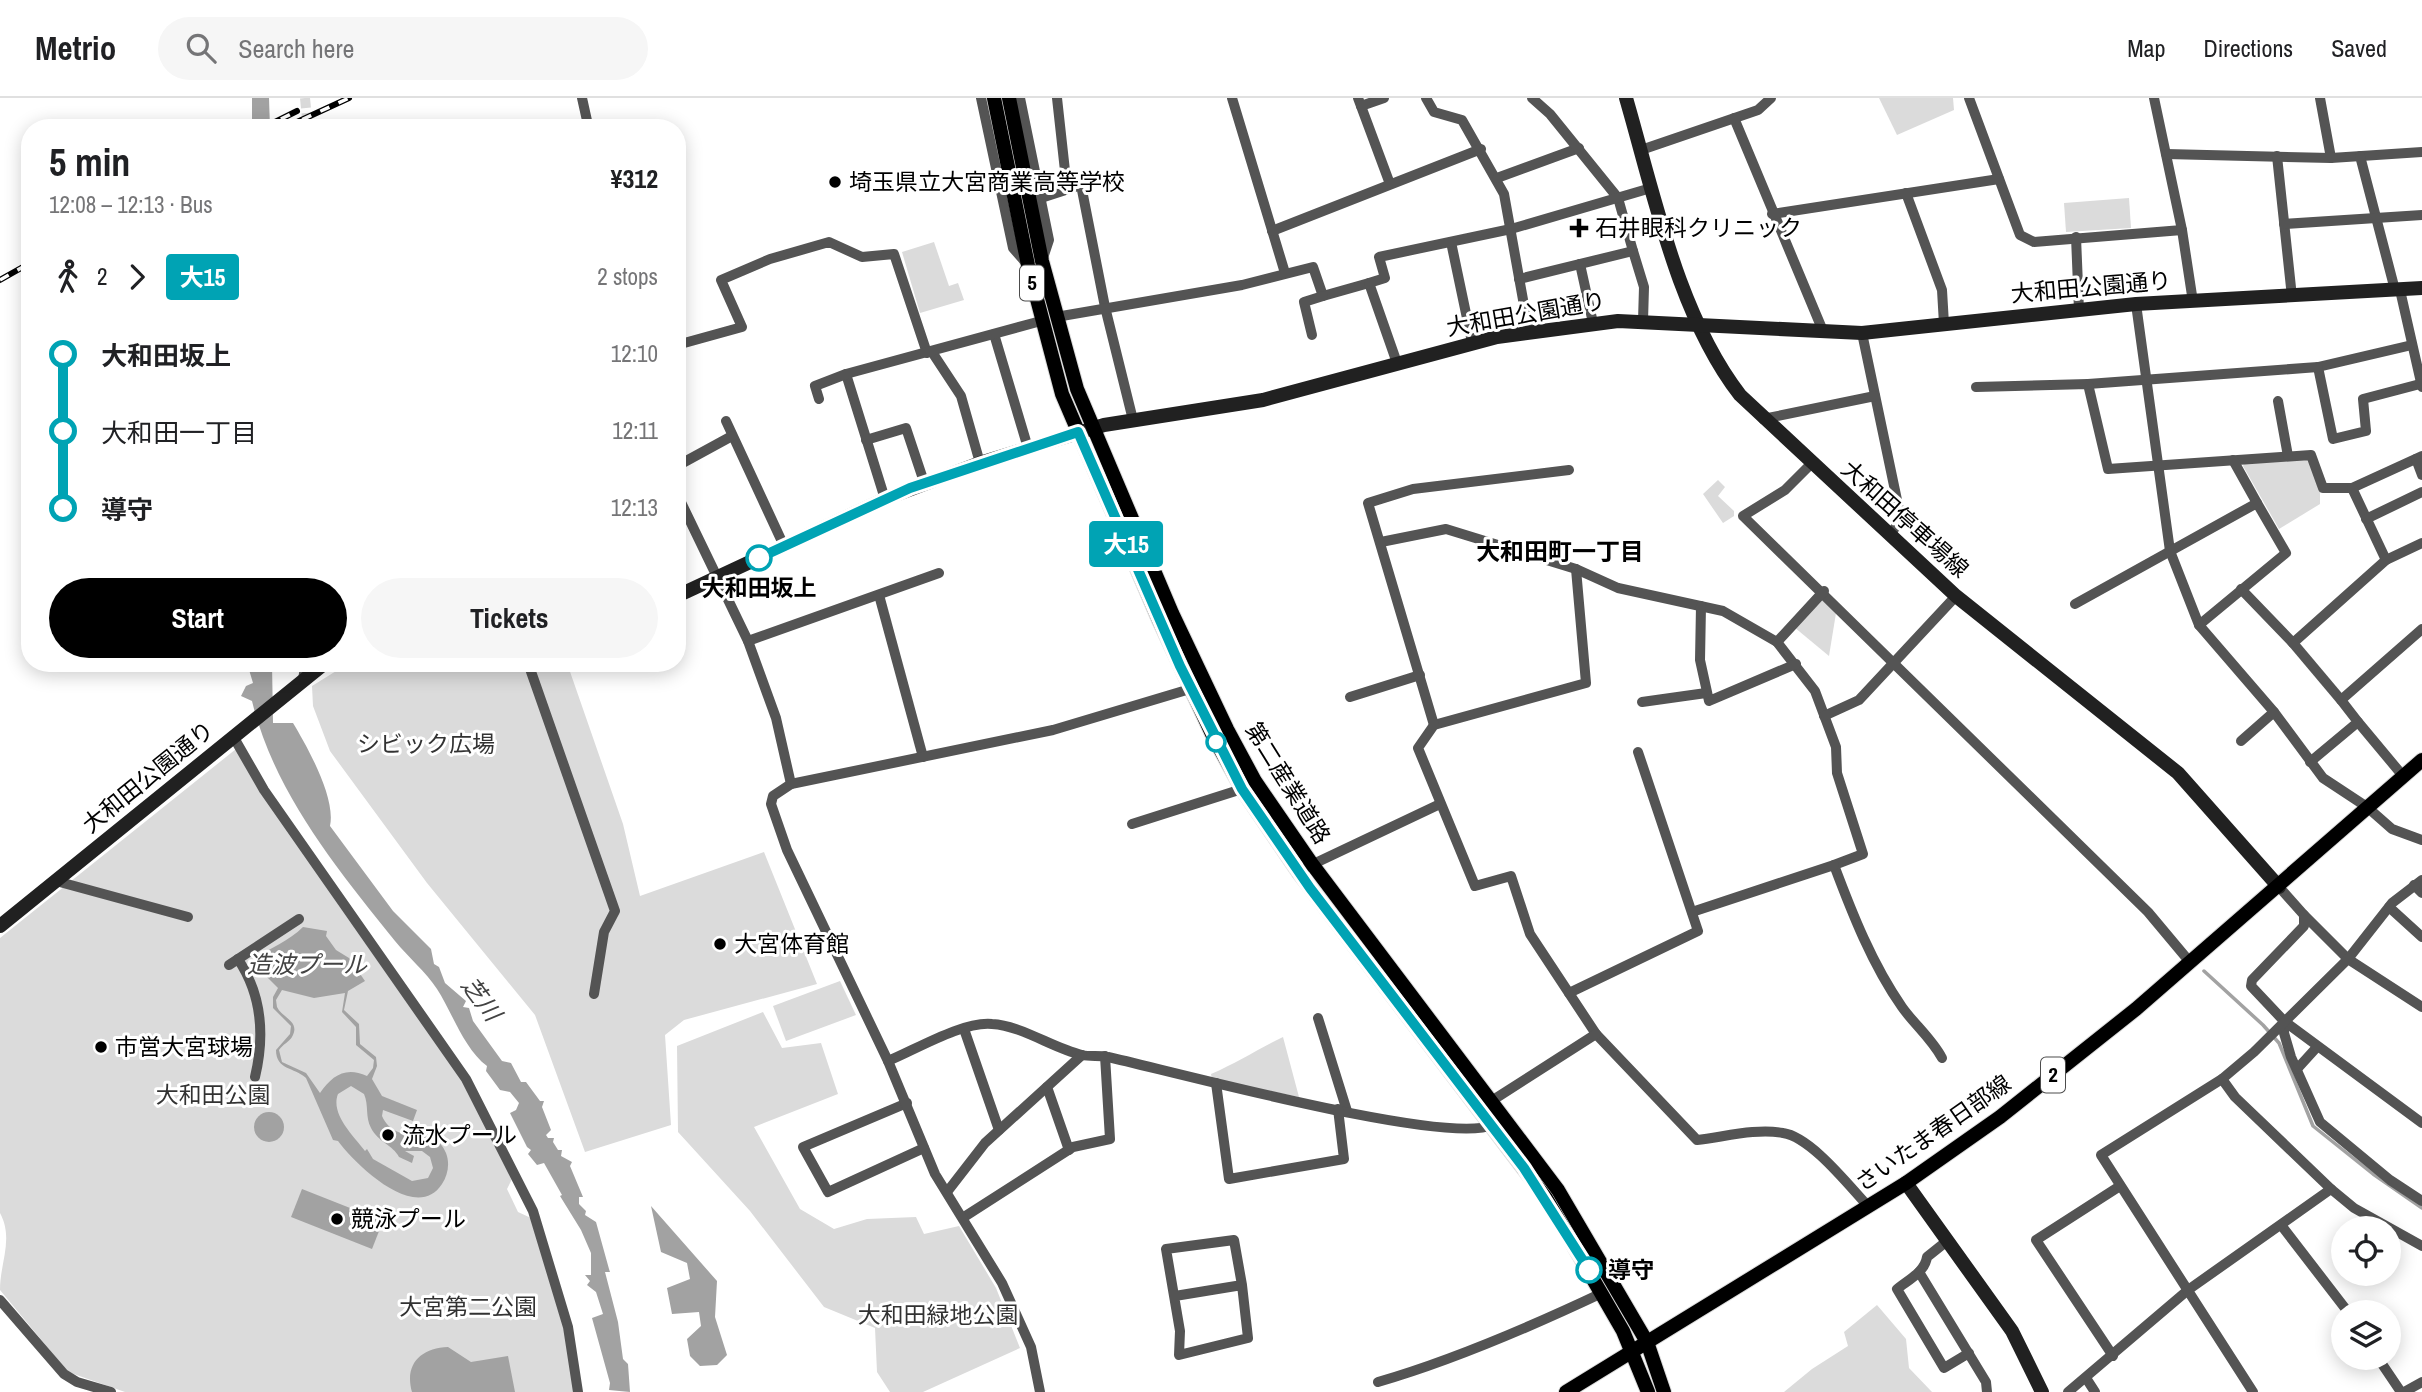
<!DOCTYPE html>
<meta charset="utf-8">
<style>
:root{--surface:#fff;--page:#f6f6f6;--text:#202124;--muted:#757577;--line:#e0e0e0;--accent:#000}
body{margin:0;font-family:"Archivo Narrow","Noto Sans JP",sans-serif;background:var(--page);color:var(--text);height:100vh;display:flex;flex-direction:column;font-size:26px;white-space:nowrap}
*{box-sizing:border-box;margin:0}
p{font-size:23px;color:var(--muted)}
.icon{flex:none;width:38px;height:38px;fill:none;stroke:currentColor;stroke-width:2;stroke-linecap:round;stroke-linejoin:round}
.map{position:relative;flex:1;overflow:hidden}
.details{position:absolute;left:21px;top:21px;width:665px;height:553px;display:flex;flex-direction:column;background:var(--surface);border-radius:28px;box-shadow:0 4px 18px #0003}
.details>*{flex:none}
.badge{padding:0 14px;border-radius:5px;font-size:24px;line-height:46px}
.tools{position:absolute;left:2331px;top:1118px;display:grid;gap:14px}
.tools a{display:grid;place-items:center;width:70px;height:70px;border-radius:50%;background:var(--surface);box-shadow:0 4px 18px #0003;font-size:35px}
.map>.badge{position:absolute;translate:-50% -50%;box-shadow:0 0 0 4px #fff}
.legs{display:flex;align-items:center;gap:10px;height:77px;padding:0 28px;font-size:23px}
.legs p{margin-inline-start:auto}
.overview{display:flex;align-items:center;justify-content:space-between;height:119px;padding:0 28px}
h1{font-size:38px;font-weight:700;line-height:52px}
.button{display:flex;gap:14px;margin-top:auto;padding:14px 28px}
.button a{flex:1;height:80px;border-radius:42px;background:var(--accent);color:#fff;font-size:28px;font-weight:700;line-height:80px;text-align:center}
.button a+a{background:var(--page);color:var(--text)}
ul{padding:0 28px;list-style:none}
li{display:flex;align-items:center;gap:24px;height:77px;font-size:26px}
li i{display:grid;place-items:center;width:10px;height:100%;margin:0 9px;background:currentColor}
li i::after{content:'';width:18px;height:18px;margin:-9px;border:5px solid;border-radius:50%;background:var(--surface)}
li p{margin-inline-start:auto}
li:first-child i{background:linear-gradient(#0000 50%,currentColor 0)}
li:last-child i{background:linear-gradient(currentColor 50%,#0000 0)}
header{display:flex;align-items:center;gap:42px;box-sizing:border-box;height:98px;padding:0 35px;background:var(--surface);border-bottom:2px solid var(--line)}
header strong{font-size:33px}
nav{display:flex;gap:38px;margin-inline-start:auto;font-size:24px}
.search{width:490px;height:63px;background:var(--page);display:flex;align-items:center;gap:18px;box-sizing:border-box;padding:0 24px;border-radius:38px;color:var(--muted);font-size:26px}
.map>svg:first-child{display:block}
.green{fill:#dbdbdb}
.water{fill:#a2a2a2;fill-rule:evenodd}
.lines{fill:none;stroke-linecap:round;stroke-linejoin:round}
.stream{stroke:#a2a2a2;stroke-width:3.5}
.street-tunnel{stroke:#d9d9d9;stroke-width:10;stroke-dasharray:10 5;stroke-linecap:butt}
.primary-casing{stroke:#dbdbdb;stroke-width:16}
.street{stroke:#545454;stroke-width:10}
.secondary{stroke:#212121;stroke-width:14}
.primary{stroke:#000;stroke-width:14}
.rail-casing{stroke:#000;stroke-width:6}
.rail{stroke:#fff;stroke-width:3.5;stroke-dasharray:10;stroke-linecap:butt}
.line-1-casing{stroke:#fff;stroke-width:16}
.line-1{stroke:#00a3b4;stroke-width:10}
.poi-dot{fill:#000;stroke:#fff;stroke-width:2.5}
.stop-1-dot{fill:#fff;stroke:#00a3b4;stroke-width:3.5}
.labels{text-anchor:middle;stroke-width:6;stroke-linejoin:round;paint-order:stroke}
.shield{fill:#fff;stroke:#4c4c4c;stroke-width:2}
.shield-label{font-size:21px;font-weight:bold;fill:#000}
.poi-label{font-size:23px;fill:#000;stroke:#fff;text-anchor:start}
.street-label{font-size:23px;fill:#000;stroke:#fff}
.stop-label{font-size:23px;font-weight:bold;fill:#000;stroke:#fff}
.park-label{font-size:23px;fill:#323232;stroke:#fff}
.neighbourhood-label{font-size:24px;font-weight:bold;fill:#000;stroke:#fff}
.water-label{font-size:24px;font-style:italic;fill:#434343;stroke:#fff}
</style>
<header>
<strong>Metrio</strong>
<div class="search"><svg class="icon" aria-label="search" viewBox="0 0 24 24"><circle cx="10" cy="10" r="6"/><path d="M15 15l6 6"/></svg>Search here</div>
<nav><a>Map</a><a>Directions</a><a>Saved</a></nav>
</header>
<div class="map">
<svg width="2422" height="1294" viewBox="0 0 2422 1294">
<rect width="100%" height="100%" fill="#fff"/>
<g class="green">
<path d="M1879 0H1953L1954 12 1897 37Z"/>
<path d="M2129 100 2131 130 2066 134 2064 105Z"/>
<path d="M934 144 949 188 958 185 964 202 920 215 902 154Z"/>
<path d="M2310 361 2320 392V406L2279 431 2243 368 2245 364Z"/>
<path d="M1718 382 1725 389 1718 398 1734 413V418L1723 425 1703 396Z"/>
<path d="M1821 501 1836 515 1829 558 1794 529Z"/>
<path d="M349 565H567L623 726 640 798 764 754 817 886 684 922 665 937 671 1027 585 1054 535 917 427 785 330 653 313 608 312 588Z"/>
<path d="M236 651 337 805 463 984 512 1081 507 1091 518 1114 531 1120 568 1237 575 1294H125L68 1274 0 1192C0 1164 14 1141 0 1115V840Z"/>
<path d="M840 883 856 917 786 943 773 908Z"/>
<path d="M763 914 782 950 821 945 838 996 754 1029 800 1111 834 1131 867 1121 916 1119 924 1136 959 1128 996 1190 1020 1250 923 1294H890L877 1274 875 1230 824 1209 750 1113 678 1034 677 948Z"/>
<path d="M1283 939 1299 999 1212 981 1211 976C1237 965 1258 951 1283 939Z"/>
<path d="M1877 1207 1906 1241 1909 1270 1932 1294H1784L1812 1271 1848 1248 1844 1234Z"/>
</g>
<g class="water">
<path d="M252 0H269L270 30H252Z"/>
<path d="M247 565H272L273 625H293C308 650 336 700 330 728L393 813 431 851 434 866 439 869 445 885 466 903 463 909 469 910 473 923 502 963 511 965 521 984H526L540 1003H544L542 1009 551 1032 546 1037 548 1040H554L553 1044 558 1052H562L561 1058 572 1064 570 1068 583 1099H579V1106L586 1113 585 1117 596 1124 609 1171 610 1174H605L618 1224 623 1261 628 1266 630 1294 609 1292 610 1285 592 1220 603 1216 596 1194 587 1187 590 1183 585 1177H591V1155L581 1132 560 1098 562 1097 544 1065 537 1067 528 1056 531 1052 527 1049 510 1015 516 1012 519 1005 510 994 500 992 486 973 487 968C464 951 452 914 437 891 426 874 408 859 395 843 337 771 274 694 252 603L241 598 246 588 253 585Z"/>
<path d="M303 829 327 833 326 838 336 852 349 860 365 883 348 893 344 912 359 926 360 946 376 959 377 968 372 981 382 998 417 1012 413 1023 383 1012 382 1018C397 1051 434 1024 446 1055 450 1065 448 1077 442 1086 416 1126 355 1066 338 1043L333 1042 306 980C294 969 276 972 276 952L290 936 291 928 273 910V899L278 890 251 863C269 850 288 844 303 829ZM282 892 314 900 345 895 342 914 356 929V947L374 962 373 970 367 978C345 968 332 978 320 995L306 975 282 964 279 952C283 946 289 944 292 939 301 923 282 920 277 909L276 902ZM351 988 364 996C369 1007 365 1019 371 1030 378 1044 393 1047 399 1059L412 1065 414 1058 405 1053H422L430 1059 433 1070 428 1080 412 1083 373 1061 367 1051 365 1053C354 1038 330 1016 338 996Z"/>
<circle cx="269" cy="1029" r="15"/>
<path d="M302 1091 383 1123 372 1151 291 1119Z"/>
<path d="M651 1108 717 1183 715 1219 727 1257 717 1267 700 1268 690 1258 687 1241 701 1228 699 1214 672 1216 667 1190 690 1181 687 1165 661 1154Z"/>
<path d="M448 1249 471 1264 508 1258 515 1294H412C404 1266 421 1250 448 1249Z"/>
</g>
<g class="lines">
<path class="stream" d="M2204 873 2263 927 2279 945 2313 1028 2373 1076 2422 1110"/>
<path class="street-tunnel" d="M305 0 308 30"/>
<g class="primary-casing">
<g id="primary">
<path d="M994 0 1028 167 1062 296 1159 522 1213 638 1242 691 1299 775 1546 1100 1623 1233 1648 1294"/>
<path d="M1009 0 1042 163 1077 291 1172 515 1227 631 1255 683 1312 766 1558 1092 1647 1244 1664 1294"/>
<path d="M1566 1294 1906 1085 2000 1019 2136 911 2422 662"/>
</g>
</g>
<g class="street">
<path d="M981 0 1013 150 1028 167"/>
<path d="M1020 0 1049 142 1043 160"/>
<path d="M1057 0 1067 91"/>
<path d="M1232 0 1285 175"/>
<path d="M1358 0 1390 86"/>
<path d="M1426 0 1434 14 1462 22 1504 96 1529 235"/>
<path d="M1969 0 2020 137 2034 144 2182 132"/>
<path d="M2154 0 2182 132 2193 204"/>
<path d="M2320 0 2331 60"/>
<path d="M1361 8 1384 0"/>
<path d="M1734 20 1823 233"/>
<path d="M582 30 588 27 582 0"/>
<path d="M1641 52 1758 12 1771 0"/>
<path d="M2166 56 2331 60 2422 54"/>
<path d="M2277 58 2292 199"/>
<path d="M2360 58 2395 192"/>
<path d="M1497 80 1579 50"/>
<path d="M1906 95 1942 192 1944 226"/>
<path d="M1041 100 1081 87 1105 209 1133 322"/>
<path d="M1772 116 1999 81"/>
<path d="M2284 126 2422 117"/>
<path d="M1272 133 1481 51"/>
<path d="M2076 139 2079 212"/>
<path d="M1451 144 1472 244"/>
<path d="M1633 153 1644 189 1643 223"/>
<path d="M1580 166 1593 225"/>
<path d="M1519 181 1633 153 1618 100 1550 16 1532 0"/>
<path d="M2400 192 2422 289"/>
<path d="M2136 206 2170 453 2199 527 2274 614 2323 680 2367 709 2392 731 2422 742"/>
<path d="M1056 219 1242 187 1313 169 1323 198 1369 185"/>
<path d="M1862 235 1901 421 1890 437"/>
<path d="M994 236 1028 350"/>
<path d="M1312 237 1304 204 1323 198"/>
<path d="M677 247 742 229 721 182 770 161 829 144 862 159 894 156 927 255"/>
<path d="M2412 247 2318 269 2333 341 2366 333 2363 301 2420 286"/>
<path d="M932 254 961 298 980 365"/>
<path d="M1397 265 1369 185 1385 180 1379 159 1511 131 1651 90"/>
<path d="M846 276 885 401"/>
<path d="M2088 286 2318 269"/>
<path d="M1976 289 2088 286 2108 371 2311 357 2323 390H2352L2422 358"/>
<path d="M819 301 815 288 846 276 1041 223"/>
<path d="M2278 303 2288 358"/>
<path d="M1763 321 1875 298"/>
<path d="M726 323 784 448"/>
<path d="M866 342 906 330 924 384"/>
<path d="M2416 361 2422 377"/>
<path d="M2233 362 2257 405"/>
<path d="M1811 366 1785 392 1743 418 2148 814 2189 863"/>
<path d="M677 368 732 338"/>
<path d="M2352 390 2386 462"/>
<path d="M677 396 748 543 776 620 791 686"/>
<path d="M2366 421 2422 394"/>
<path d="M1381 444 1446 431 1576 471 1618 490 1723 513 1777 544 1815 593 1836 649 1837 675 1863 756 1834 767C1852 815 1872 866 1902 909 1914 926 1932 941 1942 960"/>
<path d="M1576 471 1586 585 1434 627 1418 650 1475 788 1511 778 1530 836 1596 936 1697 1042C1724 1039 1756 1030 1783 1035 1811 1039 1849 1088 1868 1108"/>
<path d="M2241 491 2293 545 2386 462 2422 445"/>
<path d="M879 497 923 659"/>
<path d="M2075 506 2257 405 2286 455 2199 527"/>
<path d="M1701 508 1700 562 1709 603 1796 566"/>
<path d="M748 543 939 475"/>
<path d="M1777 544 1824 493"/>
<path d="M2293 545 2341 602"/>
<path d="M528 565 615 813 604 834 594 896"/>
<path d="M303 581 306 565"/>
<path d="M1350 599 1420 577"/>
<path d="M1642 604 1706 595"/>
<path d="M1824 618 1859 602 1956 498"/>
<path d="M2358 624 2403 678"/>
<path d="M1434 627 1368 405 1413 391 1569 372"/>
<path d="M233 638 264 692 466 981 533 1113 568 1229 578 1294"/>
<path d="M2241 643 2274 614"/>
<path d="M2310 664 2358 624 2341 602 2422 531"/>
<path d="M1132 726 1242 691"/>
<path d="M1307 769 1440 706"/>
<path d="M56 783 188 819"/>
<path d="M2414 787 2422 795"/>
<path d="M2279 789 2304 817V828L2252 882 2251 888 2284 923 2422 1025"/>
<path d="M2389 809 2422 839"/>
<path d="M1692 814 1834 767"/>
<path d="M2304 817 2348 861 2422 909"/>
<path d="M238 861C262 897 265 937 255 979"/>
<path d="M229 867 299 821"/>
<path d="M1569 895 1698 833 1638 654"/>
<path d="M1318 920 1347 1013"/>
<path d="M2284 923V935L2291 959 2320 1024 2390 1082 2422 1103"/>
<path d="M964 931 999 1032"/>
<path d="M888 963C915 952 963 923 992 926 1023 928 1052 950 1082 957 1090 959 1100 957 1108 959 1171 973 1448 1048 1492 1027"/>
<path d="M2297 971 2317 949"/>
<path d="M1216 985 1229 1081 1344 1061 1338 1011"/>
<path d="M1047 989 1069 1052"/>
<path d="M907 1005 803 1049 828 1094 924 1050"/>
<path d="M1489 1008 1493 1002 1596 936"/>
<path d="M2331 1091 2354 1110 2422 1148"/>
<path d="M947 1094 985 1045 1082 957"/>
<path d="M964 1119 1073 1049 1110 1041 1105 958"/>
<path d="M2281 1127 2348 1214"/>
<path d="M1947 1143 1927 1159C1925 1174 1908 1182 1897 1191L1944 1270 1969 1255"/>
<path d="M1919 1174 1986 1284 1987 1294"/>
<path d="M1175 1198 1242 1187 1234 1142 1166 1151 1180 1233 1179 1257 1248 1240 1242 1187"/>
<path d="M0 1202 64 1276 77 1284 111 1294"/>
<path d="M2113 1258 2036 1142 2120 1088"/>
<path d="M2378 1260 2401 1294"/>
<path d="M2086 1280 2095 1294"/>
<path d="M1378 1284C1454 1262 1530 1229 1602 1195"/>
<path d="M1040 1294 1031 1249 1002 1185 935 1076 888 963 787 752 771 706 773 698 791 686 1053 632 1190 591"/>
<path d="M2068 1294 2188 1192 2331 1091 2235 999 2222 981"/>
<path d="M2253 1294 2101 1057 2222 981 2254 954 2348 861 2392 805 2422 782"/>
<path d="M2404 1294 2422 1284"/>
</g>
<g class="secondary">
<path d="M1626 0C1654 96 1678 217 1740 297L1956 498 2178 675 2279 789"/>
<path d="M677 498 885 401 980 365 1104 327 1263 302 1497 239 1618 223 1862 235 2136 206 2422 190"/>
<path d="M0 828 325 565"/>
<path d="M1906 1085 2012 1233 2042 1294"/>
</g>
<use href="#primary" class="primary"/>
<g class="rail-casing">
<g id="rail">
<path d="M263 30 297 13"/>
<path d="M284 30 349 0"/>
<path d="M0 182 30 165"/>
</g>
</g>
<use href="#rail" class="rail"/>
</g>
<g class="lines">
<g class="line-1-casing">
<path id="line-1" d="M759 460 910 390 1078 334 1180 568 1242 691 1310 790 1524 1070 1589 1172"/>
</g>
<use href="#line-1" class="line-1"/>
</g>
<g class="poi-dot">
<circle cx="835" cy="84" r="7"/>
<path d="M1575.5 119.5h7v7h7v7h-7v7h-7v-7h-7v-7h7z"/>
<circle cx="720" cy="846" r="7"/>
<circle cx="101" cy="949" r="7"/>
<circle cx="388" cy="1037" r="7"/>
<circle cx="337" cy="1121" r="7"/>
</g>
<g class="stop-1-dot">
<circle cx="759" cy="460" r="12"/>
<circle cx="1216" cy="644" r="9"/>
<circle cx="1589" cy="1172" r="12"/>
</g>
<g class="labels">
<g class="shield">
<rect x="1020" y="167.5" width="24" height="35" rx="5"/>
<rect x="2041" y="959.5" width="24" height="35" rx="5"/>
</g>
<g class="shield-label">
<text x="1032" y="192">5</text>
<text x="2053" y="984">2</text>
</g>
<g class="poi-label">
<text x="849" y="92">埼玉県立大宮商業高等学校</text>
<text x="1595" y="138">石井眼科クリニック</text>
<text x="734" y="854">大宮体育館</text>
<text x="115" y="957">市営大宮球場</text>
<text x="402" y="1045">流水プール</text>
<text x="351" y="1129">競泳プール</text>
</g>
<g class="street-label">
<text transform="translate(2091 189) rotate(-5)" y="8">大和田公園通り</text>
<text transform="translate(1526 216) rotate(-10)" y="8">大和田公園通り</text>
<text transform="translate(1905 421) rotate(42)" y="8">大和田停車場線</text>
<text transform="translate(148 679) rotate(-39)" y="8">大和田公園通り</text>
<text transform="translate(1288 685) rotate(58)" y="8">第二産業道路</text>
<text transform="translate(1933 1035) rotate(-35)" y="8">さいたま春日部線</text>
</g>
<g class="stop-label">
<text x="759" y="498">大和田坂上</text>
<text x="1608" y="1180" text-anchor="start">導守</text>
</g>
<g class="park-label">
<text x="426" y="654">シビック広場</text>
<text x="213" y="1005">大和田公園</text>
<text x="468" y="1217">大宮第二公園</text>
<text x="938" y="1225">大和田緑地公園</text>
</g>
<g class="neighbourhood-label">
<text x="1560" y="462">大和田町一丁目</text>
</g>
<g class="water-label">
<text x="307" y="875">造波プール</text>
<text transform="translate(481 901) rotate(53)" y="8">芝川</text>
</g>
</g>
</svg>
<div class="tools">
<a><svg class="icon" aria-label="locate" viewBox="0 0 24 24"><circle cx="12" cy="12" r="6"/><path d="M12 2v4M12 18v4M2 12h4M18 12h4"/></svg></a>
<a><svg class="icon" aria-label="layers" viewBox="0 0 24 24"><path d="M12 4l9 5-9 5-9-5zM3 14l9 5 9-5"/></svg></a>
</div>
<b class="badge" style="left:1126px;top:446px;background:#00a3b4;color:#fff">大15</b>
<section class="details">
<div class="overview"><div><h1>5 min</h1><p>12:08 – 12:13 · Bus</p></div><b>¥312</b></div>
<div class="legs"><svg class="icon" aria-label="walk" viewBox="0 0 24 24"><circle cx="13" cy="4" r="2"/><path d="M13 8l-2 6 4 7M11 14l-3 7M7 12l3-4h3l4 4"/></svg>2<svg class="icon" aria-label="forward" viewBox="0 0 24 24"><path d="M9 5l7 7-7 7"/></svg><b class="badge" style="background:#00a3b4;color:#fff">大15</b><p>2 stops</p></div>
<ul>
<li><i style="color:#00a3b4"></i><b>大和田坂上</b><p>12:10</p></li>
<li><i style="color:#00a3b4"></i><span>大和田一丁目</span><p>12:11</p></li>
<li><i style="color:#00a3b4"></i><b>導守</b><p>12:13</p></li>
</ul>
<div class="button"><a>Start</a><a>Tickets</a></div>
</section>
</div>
